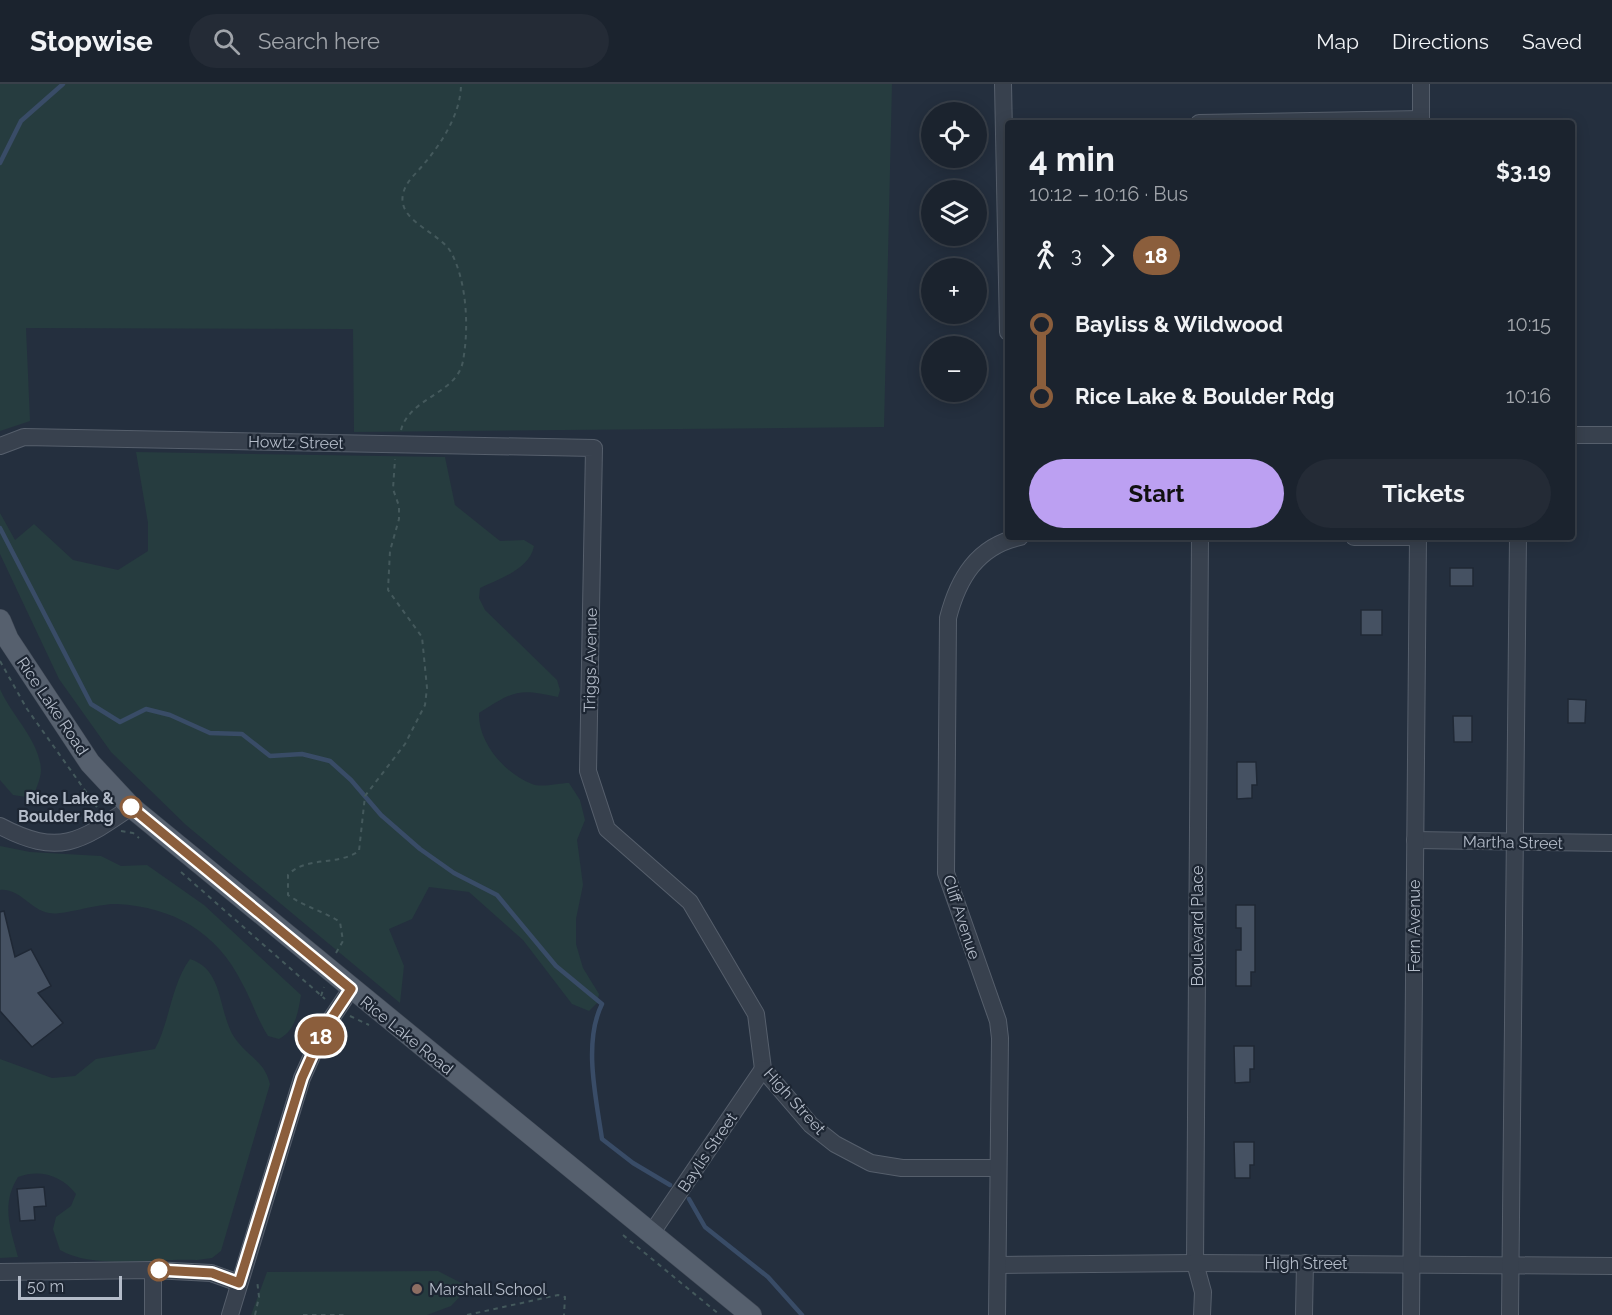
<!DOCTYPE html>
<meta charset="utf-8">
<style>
:root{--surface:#1b232e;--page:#242b36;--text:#f1f3f6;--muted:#a0a4aa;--line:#39404a;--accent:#bca0f2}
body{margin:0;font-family:Raleway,sans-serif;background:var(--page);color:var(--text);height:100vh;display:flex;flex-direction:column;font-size:22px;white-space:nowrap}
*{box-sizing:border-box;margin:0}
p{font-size:20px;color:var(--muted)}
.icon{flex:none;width:33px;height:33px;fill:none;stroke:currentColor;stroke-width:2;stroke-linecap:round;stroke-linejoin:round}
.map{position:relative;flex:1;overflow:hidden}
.side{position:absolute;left:1005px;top:36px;width:570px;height:420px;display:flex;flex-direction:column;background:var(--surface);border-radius:6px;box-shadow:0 3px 15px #0003,0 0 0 2px var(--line)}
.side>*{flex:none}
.badge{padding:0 12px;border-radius:20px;font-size:21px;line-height:39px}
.controls{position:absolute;left:921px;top:18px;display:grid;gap:12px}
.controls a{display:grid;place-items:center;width:66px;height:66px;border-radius:50%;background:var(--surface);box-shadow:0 3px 15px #0003,0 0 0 2px var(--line);font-size:30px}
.scale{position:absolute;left:18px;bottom:15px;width:104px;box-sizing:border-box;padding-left:6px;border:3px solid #b4bcc9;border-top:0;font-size:16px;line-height:21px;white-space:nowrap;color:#b4bcc9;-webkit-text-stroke:4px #1d2633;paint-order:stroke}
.map>.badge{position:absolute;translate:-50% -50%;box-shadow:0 0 0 3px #fff}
.legs{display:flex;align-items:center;gap:9px;height:66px;padding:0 24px;font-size:20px}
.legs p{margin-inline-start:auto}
.overview{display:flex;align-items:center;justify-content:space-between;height:102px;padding:0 24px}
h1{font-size:33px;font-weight:700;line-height:45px}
.action{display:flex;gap:12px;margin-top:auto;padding:12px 24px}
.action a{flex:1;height:69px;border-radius:36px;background:var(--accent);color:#111;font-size:24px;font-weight:700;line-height:69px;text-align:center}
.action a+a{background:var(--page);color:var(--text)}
ul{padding:0 24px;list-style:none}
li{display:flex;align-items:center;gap:21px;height:72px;font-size:22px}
li i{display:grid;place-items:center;width:9px;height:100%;margin:0 8px;background:currentColor}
li i::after{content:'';width:15px;height:15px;margin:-8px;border:4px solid;border-radius:50%;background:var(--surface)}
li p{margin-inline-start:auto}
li:first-child i{background:linear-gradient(#0000 50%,currentColor 0)}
li:last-child i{background:linear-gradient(currentColor 50%,#0000 0)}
header{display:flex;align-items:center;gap:36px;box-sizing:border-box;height:84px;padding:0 30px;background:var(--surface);border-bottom:2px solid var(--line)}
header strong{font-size:28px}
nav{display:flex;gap:33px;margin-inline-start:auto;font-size:21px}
.search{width:420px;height:54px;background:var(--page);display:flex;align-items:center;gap:15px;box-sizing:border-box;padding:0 21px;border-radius:33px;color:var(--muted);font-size:22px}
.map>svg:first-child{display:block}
.green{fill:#263c3f}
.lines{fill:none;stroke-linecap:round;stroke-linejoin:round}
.stream{stroke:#394c67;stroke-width:4.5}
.building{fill:#455162;stroke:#1f2835;stroke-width:1.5}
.minor-casing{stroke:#565f6c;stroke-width:18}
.major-casing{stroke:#414a57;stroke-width:22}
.path{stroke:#44595c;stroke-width:2;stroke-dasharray:4.5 4.5;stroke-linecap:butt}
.minor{stroke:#38414e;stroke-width:16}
.major{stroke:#56606e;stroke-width:21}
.line-1-casing{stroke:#fff;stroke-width:14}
.line-1{stroke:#8b5e3c;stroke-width:9}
.stop-1-dot{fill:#fff;stroke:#8b5e3c;stroke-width:3}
.education-dot{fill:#8d6e63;stroke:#1d2633;stroke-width:2}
.labels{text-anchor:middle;stroke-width:4.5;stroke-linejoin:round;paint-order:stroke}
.street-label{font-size:16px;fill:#b4bcc9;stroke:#1d2633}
.stop-label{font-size:16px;font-weight:bold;fill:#b4bcc9;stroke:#1d2633;text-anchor:end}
.poi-label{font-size:16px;fill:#b4bcc9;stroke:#1d2633;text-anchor:start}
</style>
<header>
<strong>Stopwise</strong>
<div class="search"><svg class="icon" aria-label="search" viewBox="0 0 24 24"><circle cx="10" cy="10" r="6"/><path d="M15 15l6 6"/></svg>Search here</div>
<nav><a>Map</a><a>Directions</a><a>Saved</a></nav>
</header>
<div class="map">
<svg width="1612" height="1231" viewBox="0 0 1612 1231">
<rect width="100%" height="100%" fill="#242f3e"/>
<g class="green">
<path d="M0 0H892L884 343 354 348 353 245 26 244 30 337 0 347Z"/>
<path d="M136 368 445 373 455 421 500 457 524 456 534 462C530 485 499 495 480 504L479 514 485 526 557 596 560 606 558 613C517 604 514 607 479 629 478 658 504 689 532 700 541 704 559 699 569 699L580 716 585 736 577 756 583 801 576 835V860L583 884 599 910 597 919 589 927 572 920 523 856 469 808 429 803 412 835 389 845 404 882 400 919 186 741 111 668 59 595 0 470V429L15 456 34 440 73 476 118 486 148 467V439Z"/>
<path d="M0 605C11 631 40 657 41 686 41 695 35 706 33 714L13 711 0 696Z"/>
<path d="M0 762 30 768 101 772 121 782 147 781 204 821 301 911C298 928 296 946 279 955L268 952C257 935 252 917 242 899 217 848 173 823 117 820 98 819 62 832 49 829 30 826 20 804 0 806Z"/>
<path d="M190 875C226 886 217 932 237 957 251 975 264 977 270 1000L221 1167 212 1174 197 1176C157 1174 94 1186 60 1166L53 1145 56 1133 71 1122 76 1110C61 1091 40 1085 18 1093 1 1120 10 1144 18 1173L0 1174V975L52 994 75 992 96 975 155 965C170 937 171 901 190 875Z"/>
<path d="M438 1187 469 1203 451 1222 427 1231H251L267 1188Z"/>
</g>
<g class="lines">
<g class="stream">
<path d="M0 79 21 37 63 0"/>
<path d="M0 444 91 620 120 638 146 625 170 631 210 649 242 650 270 672 302 670 330 677 351 696 381 731 420 765 454 789 497 811 556 882 602 920C583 958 596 1014 602 1055L633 1079 670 1101"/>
<path d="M689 1115 705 1143 768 1193 802 1231"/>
</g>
</g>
<g class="building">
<rect x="1450" y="484" width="23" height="18"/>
<rect x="1361" y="526" width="21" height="25"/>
<path d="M1568 615 1586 616 1585 639H1568Z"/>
<path d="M1453 632H1472V658H1454Z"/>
<path d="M1237 678H1256L1257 701H1252V714L1237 715Z"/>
<path d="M1236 821H1255V888H1251V902H1236V866H1241V844H1236Z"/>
<path d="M4 827 15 873 31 865 51 902 38 909 63 939 32 963 0 927V828Z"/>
<path d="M1234 962H1254V985H1250V998L1235 999Z"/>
<path d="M1234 1058H1254V1081H1250V1094H1235Z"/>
<path d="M44 1103 46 1122 34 1123 35 1136 20 1137 17 1105Z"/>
</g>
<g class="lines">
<g class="minor-casing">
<g id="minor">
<path d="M1003 0 1008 248"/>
<path d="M1199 39 1421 35"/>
<path d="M1421 39V0"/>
<path d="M1572 351H1612"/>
<path d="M0 362 24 353 594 364 588 687 607 745 690 818 756 930 763 985 811 1041 835 1060 871 1079 902 1084H998"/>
<path d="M1200 453 1195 1179 1203 1208 1202 1231"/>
<path d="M1354 453H1418"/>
<path d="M0 742C59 773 80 758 131 723"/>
<path d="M1415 756 1612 759"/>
<path d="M651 1150 763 985"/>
<path d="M999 1181 1195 1179 1612 1182"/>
<path d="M153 1186V1231"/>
<path d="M0 1188 153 1186 211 1189 239 1199"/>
<path d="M230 1231 302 994 323 947 351 905"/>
<path d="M997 1231 1000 954 998 937 946 789 948 534C958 495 977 462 1020 453"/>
<path d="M1304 1231 1305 1179"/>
<path d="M1411 1231 1418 453"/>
<path d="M1510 1231 1518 453"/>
</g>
</g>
<g class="major-casing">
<path id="major" d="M0 536 8 555 90 679 131 723 751 1231"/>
</g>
<g class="path">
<path d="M401 346C410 313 457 310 463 277 469 244 467 200 452 170 441 148 397 138 403 110 406 97 415 91 423 81 442 59 461 29 461 0"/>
<path d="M0 577 27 625 99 726"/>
<path d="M121 747 133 749 139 754"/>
<path d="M181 788 325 915"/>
<path d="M336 869 343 857 340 838C323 827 305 823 288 811V791C305 772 338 782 359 767L365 712 405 660 425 621 427 604 422 553 388 506 390 467 399 435V422L393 405 395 375"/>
<path d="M321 912 324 903"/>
<path d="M350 932 369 941"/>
<path d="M623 1151 720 1231"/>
<path d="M255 1231 259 1213 257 1196"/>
<path d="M303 1231H348"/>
<path d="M467 1231 558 1211 565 1213 564 1231"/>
</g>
<use href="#minor" class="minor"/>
<use href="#major" class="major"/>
</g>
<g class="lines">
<g class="line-1-casing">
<path id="line-1" d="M131 723 351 905 323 947 302 994 239 1199 212 1189 159 1186"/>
</g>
<use href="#line-1" class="line-1"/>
</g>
<g class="stop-1-dot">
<circle cx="131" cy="723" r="10"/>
<circle cx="159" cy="1186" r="10"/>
</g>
<circle class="education-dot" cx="417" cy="1205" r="6"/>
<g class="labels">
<g class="street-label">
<text transform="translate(296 358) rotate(1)" y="6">Howtz Street</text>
<text transform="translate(590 576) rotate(-89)" y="6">Triggs Avenue</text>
<text transform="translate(53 622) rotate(56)" y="6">Rice Lake Road</text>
<text transform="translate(1513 758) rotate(1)" y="6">Martha Street</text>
<text transform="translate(962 833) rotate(72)" y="6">Cliff Avenue</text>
<text transform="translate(1197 842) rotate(-90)" y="6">Boulevard Place</text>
<text transform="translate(1414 842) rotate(-90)" y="6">Fern Avenue</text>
<text transform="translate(407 951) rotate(39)" y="6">Rice Lake Road</text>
<text transform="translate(795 1017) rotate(48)" y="6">High Street</text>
<text transform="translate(707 1068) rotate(-56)" y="6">Baylis Street</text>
<text x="1306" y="1185">High Street</text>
</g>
<g class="stop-label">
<text x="114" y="720">Rice Lake &amp;<tspan x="114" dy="18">Boulder Rdg</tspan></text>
</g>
<g class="poi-label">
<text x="429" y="1211">Marshall School</text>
</g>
</g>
</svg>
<div class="controls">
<a><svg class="icon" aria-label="locate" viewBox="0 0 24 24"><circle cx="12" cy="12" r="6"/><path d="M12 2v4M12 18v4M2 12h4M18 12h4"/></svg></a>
<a><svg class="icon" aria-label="layers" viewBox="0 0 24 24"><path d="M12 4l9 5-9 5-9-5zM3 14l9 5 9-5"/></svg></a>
<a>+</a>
<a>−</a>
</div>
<div class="scale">50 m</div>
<b class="badge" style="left:321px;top:952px;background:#8b5e3c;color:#fff">18</b>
<section class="side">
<div class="overview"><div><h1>4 min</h1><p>10:12 – 10:16 · Bus</p></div><b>$3.19</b></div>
<div class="legs"><svg class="icon" aria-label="walk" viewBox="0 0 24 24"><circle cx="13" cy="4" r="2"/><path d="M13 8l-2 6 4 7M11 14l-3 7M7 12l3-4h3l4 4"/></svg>3<svg class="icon" aria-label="forward" viewBox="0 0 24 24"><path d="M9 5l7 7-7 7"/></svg><b class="badge" style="background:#8b5e3c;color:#fff">18</b></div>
<ul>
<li><i style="color:#8b5e3c"></i><b>Bayliss &amp; Wildwood</b><p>10:15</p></li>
<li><i style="color:#8b5e3c"></i><b>Rice Lake &amp; Boulder Rdg</b><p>10:16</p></li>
</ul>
<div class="action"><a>Start</a><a>Tickets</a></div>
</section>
</div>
